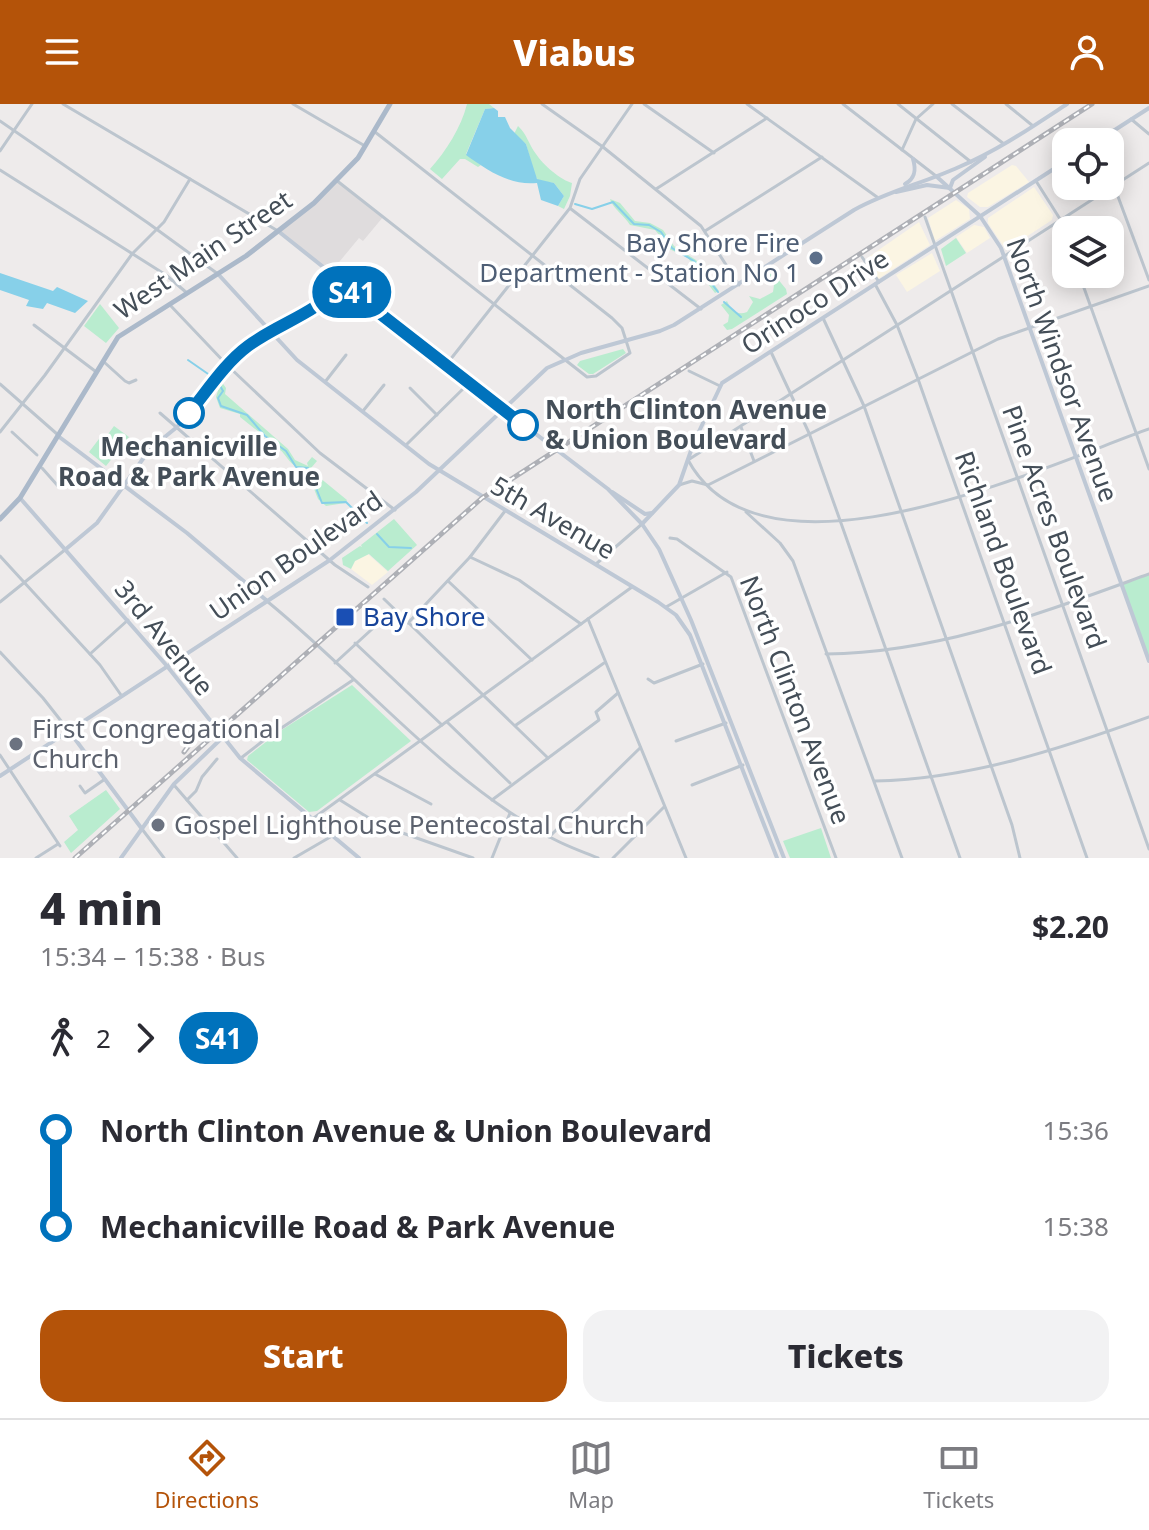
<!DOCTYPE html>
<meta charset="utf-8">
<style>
:root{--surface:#fff;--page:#f2f2f3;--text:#2b2b33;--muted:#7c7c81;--line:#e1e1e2;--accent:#b45309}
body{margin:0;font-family:"Noto Sans",sans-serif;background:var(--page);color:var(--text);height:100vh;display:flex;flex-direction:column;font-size:30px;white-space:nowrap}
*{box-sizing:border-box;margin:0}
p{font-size:26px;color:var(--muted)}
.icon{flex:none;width:44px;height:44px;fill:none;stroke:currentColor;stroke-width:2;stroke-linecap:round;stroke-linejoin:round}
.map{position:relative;height:754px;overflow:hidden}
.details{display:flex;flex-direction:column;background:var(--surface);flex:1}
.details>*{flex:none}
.badge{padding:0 16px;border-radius:26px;font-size:28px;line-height:52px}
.tools{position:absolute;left:1052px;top:24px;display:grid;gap:16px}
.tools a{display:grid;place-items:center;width:72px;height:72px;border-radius:16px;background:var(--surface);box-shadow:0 4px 20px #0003;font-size:40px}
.map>.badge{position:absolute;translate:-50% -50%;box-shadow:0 0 0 4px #fff}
.legs{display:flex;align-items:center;gap:12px;height:88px;padding:0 40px;font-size:26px}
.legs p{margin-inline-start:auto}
.headline{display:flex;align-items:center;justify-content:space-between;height:136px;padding:0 40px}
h1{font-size:44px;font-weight:800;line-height:60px}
.action{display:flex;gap:16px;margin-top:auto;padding:16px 40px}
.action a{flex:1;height:92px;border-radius:24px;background:var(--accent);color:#fff;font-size:32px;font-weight:800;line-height:92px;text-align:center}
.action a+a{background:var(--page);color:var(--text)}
ul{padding:0 40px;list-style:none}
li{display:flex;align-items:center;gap:28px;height:96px;font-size:30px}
li i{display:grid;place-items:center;width:12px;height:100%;margin:0 10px;background:currentColor}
li i::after{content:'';width:20px;height:20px;margin:-10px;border:6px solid;border-radius:50%;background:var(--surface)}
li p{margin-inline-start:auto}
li:first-child i{background:linear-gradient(#0000 50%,currentColor 0)}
li:last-child i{background:linear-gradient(currentColor 50%,#0000 0)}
header{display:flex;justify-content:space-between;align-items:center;height:104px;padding:0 40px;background:var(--accent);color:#fff;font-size:36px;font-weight:800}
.menu{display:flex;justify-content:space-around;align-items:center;height:112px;border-top:2px solid var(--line);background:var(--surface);font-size:22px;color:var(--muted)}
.menu a{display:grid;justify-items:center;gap:4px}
.menu .on{color:var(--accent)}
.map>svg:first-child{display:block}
.commercial{fill:#fbf5e3}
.education{fill:#dfdcdd}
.green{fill:#b9eccf}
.water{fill:#87d0e9}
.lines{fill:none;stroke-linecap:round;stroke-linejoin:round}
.stream{stroke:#87d0e9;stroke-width:2}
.street{stroke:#bcc5ce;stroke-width:3}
.secondary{stroke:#bec8d5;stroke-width:4}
.primary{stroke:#abb9ca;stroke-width:5}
.rail-casing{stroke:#aeb0b6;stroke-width:5}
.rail{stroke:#fff;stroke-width:2;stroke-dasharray:6;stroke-linecap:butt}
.line-1-casing{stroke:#fff;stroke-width:18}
.line-1{stroke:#0072bc;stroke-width:12}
.service-dot{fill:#5c6f8a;stroke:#fff;stroke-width:3}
.stop-1-dot{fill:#fff;stroke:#0072bc;stroke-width:4}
.transit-dot{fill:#1a4fb4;stroke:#fff;stroke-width:3}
.worship-dot{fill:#6b7280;stroke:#fff;stroke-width:3}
.labels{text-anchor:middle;stroke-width:7;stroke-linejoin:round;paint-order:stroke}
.service-label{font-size:26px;fill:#4e5e75;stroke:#fff;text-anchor:end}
.street-label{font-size:26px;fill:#444e58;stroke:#fff}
.stop-label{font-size:26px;font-weight:bold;fill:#444e58;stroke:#fff;text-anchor:start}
.transit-label{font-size:26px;fill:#164399;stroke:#fff;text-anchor:start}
.worship-label{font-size:26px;fill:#5b616d;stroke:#fff;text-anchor:start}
</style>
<header><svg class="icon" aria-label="menu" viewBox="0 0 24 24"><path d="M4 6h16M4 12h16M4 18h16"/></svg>Viabus<svg class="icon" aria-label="person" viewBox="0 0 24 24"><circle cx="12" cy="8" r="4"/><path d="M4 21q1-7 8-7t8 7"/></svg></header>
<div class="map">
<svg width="1149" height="754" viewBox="0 0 1149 754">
<rect width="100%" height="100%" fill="#eeebeb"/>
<g class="commercial">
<path d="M1012 61 1016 62 1029 78 988 103H980L967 93 968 89Z"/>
<path d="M1034 83 1053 111 1052 116 1006 146 988 119V114Z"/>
<path d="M956 96 969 105 970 115 935 137 928 114Z"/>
<path d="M919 118 930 141 878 175 867 154Z"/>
<path d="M974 121 984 123 990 134 967 149 956 133Z"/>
<path d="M932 149 940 167 907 188 896 171Z"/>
<path d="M368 450 388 468 372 481 351 465 355 457Z"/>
</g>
<path class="education" d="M336 76 383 113 363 137 359 134 330 169 278 127 314 99Z"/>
<g class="green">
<path d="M467 0H489L494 4 485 5 466 50 481 61 478 63 465 55H460L442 75 430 65C446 47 461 24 467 0Z"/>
<path d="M518 22C527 30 529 41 536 50 543 61 561 76 572 79L570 92 564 105 558 102 564 92 554 79 539 77 535 72 526 40 514 30Z"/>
<path d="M610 95 620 99 635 117 650 119 663 126 674 142 696 156 719 187 715 189 688 154 659 140 661 133 655 126 630 121C625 112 612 104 610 95Z"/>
<path d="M956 134 966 149 946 162 941 145Z"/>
<path d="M772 168 786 185 787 190 732 225 727 226 723 221 728 218 729 211 721 201 727 197C731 206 737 212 747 208L753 198 749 192 760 195 773 188 774 181 769 171Z"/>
<path d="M100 200 119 224 106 239 84 222Z"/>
<path d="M623 245 626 249 593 270H589L577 261 580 257Z"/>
<path d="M221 277 226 284 225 290 288 345 295 356 308 362 307 359 312 353 317 357 311 364 314 369 347 396 345 399 326 402 318 395 307 367C303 365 299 364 295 362 286 356 284 345 272 341L265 330 259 328 240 313V310L220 304 216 293Z"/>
<path d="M114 322 129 333 106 362 89 348 102 331 106 333Z"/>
<path d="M394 415 417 441 388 467 369 450 355 457 351 465 343 461 342 454 360 442 362 443 361 441Z"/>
<path d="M1149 470V558L1121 480Z"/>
<path d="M352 581 411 637 317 707 309 708 247 656 248 652 280 627Z"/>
<path d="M106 686 120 705 71 749 64 738 78 726 69 712Z"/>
<path d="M821 724 831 754H790L783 737Z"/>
</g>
<g class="water">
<path d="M494 4 498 7V13H505L510 24 526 40 537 75 554 79 564 92 558 102 541 96 537 79C510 82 487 66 466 51L485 5Z"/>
<path d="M0 169 53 187 57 183 88 197 75 209 47 199 43 205 26 202 29 196 0 186Z"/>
</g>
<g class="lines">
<g class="stream">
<path d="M575 100 592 105 613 98 634 120 649 121 661 128 672 144 694 157 718 188"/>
<path d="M724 198 741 213"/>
<path d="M188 256 211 272"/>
<path d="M219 280 223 287 218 294 221 302 247 311 265 332 286 347 296 363 308 364 322 399 346 398 367 419"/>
<path d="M377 430 389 443 411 444"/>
</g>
<g class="street">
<path d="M63 0 278 127"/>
<path d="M293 0 365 42"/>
<path d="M542 0 603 43 701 122 739 181"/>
<path d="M644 0 714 49"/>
<path d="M747 0 877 93"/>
<path d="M843 0 936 72"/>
<path d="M898 0 971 58"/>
<path d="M952 0 1004 40"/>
<path d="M1006 0 1033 22"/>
<path d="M1131 15 1149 30"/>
<path d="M0 17 148 119 218 170"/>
<path d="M902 46 916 15 933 0"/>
<path d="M0 47 32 0"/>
<path d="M1149 59 688 356C763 494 1042 363 1149 325"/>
<path d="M0 66 166 171 187 189"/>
<path d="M1110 71 1149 176"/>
<path d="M336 76 587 273 596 272 630 249 622 224 612 214 375 28"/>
<path d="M1036 77 1060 115 1066 136"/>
<path d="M656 85 767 14"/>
<path d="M571 105 701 205"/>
<path d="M925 113 1149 745"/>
<path d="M705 127 822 53"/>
<path d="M862 153 879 178"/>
<path d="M1079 170 1149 365"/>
<path d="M875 180 897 221 918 275 1087 754"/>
<path d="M170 201 228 262 320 349 395 406"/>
<path d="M823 214 864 302 1012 721 1020 754"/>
<path d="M34 221 95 267"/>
<path d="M771 248 809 329 960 754"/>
<path d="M104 258 125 277 129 279 136 276"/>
<path d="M446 261 570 104 580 75 632 0"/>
<path d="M689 267 720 282"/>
<path d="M325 278 346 251"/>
<path d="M0 280 57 330"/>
<path d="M410 284 437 311"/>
<path d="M363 307 384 281"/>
<path d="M160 309 335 461 368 483"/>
<path d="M741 323 754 357"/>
<path d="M0 328 45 271 132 150 164 118 190 75"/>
<path d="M12 328 37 351"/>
<path d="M406 341 469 279"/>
<path d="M42 364 58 382"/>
<path d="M679 381 692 377 708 381 998 235 1149 182"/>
<path d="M746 408 780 439 793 457 902 754"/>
<path d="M670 434 677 435 731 473 836 754"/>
<path d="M0 452 100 561 121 591"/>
<path d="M470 453 519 476 581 520"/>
<path d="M596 460 642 420"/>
<path d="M448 477 532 556"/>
<path d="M384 495 548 654"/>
<path d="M0 498 66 445"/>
<path d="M268 498C362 575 440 671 548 732 563 741 581 747 598 754"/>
<path d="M666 503 727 468"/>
<path d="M588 515 686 754"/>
<path d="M408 519 470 453 505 407"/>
<path d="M355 539 442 621"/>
<path d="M0 548 43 594 69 627"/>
<path d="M90 550 128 516"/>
<path d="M826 550C939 549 1044 508 1149 470"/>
<path d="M335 559 394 505"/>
<path d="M648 575 654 579 703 560"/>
<path d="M447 618 510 679"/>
<path d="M516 621 604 559"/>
<path d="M676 637 726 619"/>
<path d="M0 651 60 742"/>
<path d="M241 654 268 633 353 576"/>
<path d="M375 670 431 700"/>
<path d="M875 677C970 675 1060 645 1149 613"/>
<path d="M174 681 237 754"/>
<path d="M692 681 743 661"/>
<path d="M80 682 85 689 105 675"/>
<path d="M187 696 196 687 202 673 217 655"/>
<path d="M340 696 380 721 473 754"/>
<path d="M492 696 599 616 596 608 618 589"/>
<path d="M311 716 632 483"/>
<path d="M142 725 164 754"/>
<path d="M549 733 640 644"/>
<path d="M36 754 58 740"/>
<path d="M294 754 332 732"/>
<path d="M492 754 510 709"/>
<path d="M613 754 664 703"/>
</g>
<g class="secondary">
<path d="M1096 38 1149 4"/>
<path d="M936 72 980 112 1001 144 1149 557"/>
<path d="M905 80C916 74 916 65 913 55"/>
<path d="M896 88 927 81 950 84 953 76 985 53"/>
<path d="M278 127 469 279 608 385 642 420 659 445 691 516 784 754"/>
<path d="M218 170 297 256 429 360 658 498 676 511 690 531 777 754"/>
<path d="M58 332 187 429 266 496"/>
<path d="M612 388 645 410 652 409"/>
<path d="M20 394 167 562 240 654 359 754"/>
<path d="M642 420 679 381 694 338 722 279 1066 57"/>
<path d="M66 445 97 419 150 345 177 323 246 243 330 194 342 180"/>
<path d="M69 627 142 725"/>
<path d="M0 672 330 456 416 388 547 264 581 249 660 227 674 221 854 106C888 87 924 79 959 63 997 47 1032 23 1067 0"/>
<path d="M121 754 174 680 222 634"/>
</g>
<path class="primary" d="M0 415 20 394 118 233 246 152 314 99 358 54 390 0"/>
<g class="rail-casing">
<g id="rail">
<path d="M184 648 205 620"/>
<path d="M75 754 482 394 1092 0"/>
</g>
</g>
<use href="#rail" class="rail"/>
</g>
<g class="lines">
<g class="line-1-casing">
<path id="line-1" d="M189 309C207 287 225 259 248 242 279 219 316 210 342 180L523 321"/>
</g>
<use href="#line-1" class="line-1"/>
</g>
<circle class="service-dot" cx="816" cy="154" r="8"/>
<g class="stop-1-dot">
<circle cx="189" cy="309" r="14"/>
<circle cx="523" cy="321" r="14"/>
</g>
<rect class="transit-dot" x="335" y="503" width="20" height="20" rx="4"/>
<g class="worship-dot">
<circle cx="16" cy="640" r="8"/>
<circle cx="158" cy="721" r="8"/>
</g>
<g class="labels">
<g class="service-label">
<text x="800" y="148">Bay Shore Fire<tspan x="800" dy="30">Department - Station No 1</tspan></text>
</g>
<g class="street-label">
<text transform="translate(203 151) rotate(-34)" y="9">West Main Street</text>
<text transform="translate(815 198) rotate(-33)" y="9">Orinoco Drive</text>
<text transform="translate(1062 266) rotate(70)" y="9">North Windsor Avenue</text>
<text transform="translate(553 414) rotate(30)" y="9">5th Avenue</text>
<text transform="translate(1054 423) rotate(70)" y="9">Pine Acres Boulevard</text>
<text transform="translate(296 452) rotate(-35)" y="9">Union Boulevard</text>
<text transform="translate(1003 459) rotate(70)" y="9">Richland Boulevard</text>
<text transform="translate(164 534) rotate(51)" y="9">3rd Avenue</text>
<text transform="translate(795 596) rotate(69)" y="9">North Clinton Avenue</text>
</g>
<g class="stop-label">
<text x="545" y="315">North Clinton Avenue<tspan x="545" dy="30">&amp; Union Boulevard</tspan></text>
<text x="189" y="352" text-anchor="middle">Mechanicville<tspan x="189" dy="30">Road &amp; Park Avenue</tspan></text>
</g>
<g class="transit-label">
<text x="363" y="522">Bay Shore</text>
</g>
<g class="worship-label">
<text x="32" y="634">First Congregational<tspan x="32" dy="30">Church</tspan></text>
<text x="174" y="730">Gospel Lighthouse Pentecostal Church</text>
</g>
</g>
</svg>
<div class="tools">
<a><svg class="icon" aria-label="locate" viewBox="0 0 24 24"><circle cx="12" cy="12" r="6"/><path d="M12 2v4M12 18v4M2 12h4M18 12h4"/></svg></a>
<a><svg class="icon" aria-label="layers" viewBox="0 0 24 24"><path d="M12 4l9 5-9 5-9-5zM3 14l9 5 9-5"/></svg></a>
</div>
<b class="badge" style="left:352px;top:188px;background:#0072bc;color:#fff">S41</b>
</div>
<section class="details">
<div class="headline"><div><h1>4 min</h1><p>15:34 – 15:38 · Bus</p></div><b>$2.20</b></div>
<div class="legs"><svg class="icon" aria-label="walk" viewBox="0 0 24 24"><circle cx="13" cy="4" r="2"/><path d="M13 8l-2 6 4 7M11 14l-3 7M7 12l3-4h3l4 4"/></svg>2<svg class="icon" aria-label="forward" viewBox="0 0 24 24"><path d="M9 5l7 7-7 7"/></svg><b class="badge" style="background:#0072bc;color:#fff">S41</b></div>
<ul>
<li><i style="color:#0072bc"></i><b>North Clinton Avenue &amp; Union Boulevard</b><p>15:36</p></li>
<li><i style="color:#0072bc"></i><b>Mechanicville Road &amp; Park Avenue</b><p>15:38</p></li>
</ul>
<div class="action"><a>Start</a><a>Tickets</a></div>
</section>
<nav class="menu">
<a class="on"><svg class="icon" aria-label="directions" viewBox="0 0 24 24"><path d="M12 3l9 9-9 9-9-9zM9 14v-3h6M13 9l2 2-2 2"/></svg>Directions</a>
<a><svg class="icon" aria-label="map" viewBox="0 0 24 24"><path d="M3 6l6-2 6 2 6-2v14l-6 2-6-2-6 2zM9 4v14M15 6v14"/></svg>Map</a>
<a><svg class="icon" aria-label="tickets" viewBox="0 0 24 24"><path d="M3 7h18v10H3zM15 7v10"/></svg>Tickets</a>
</nav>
